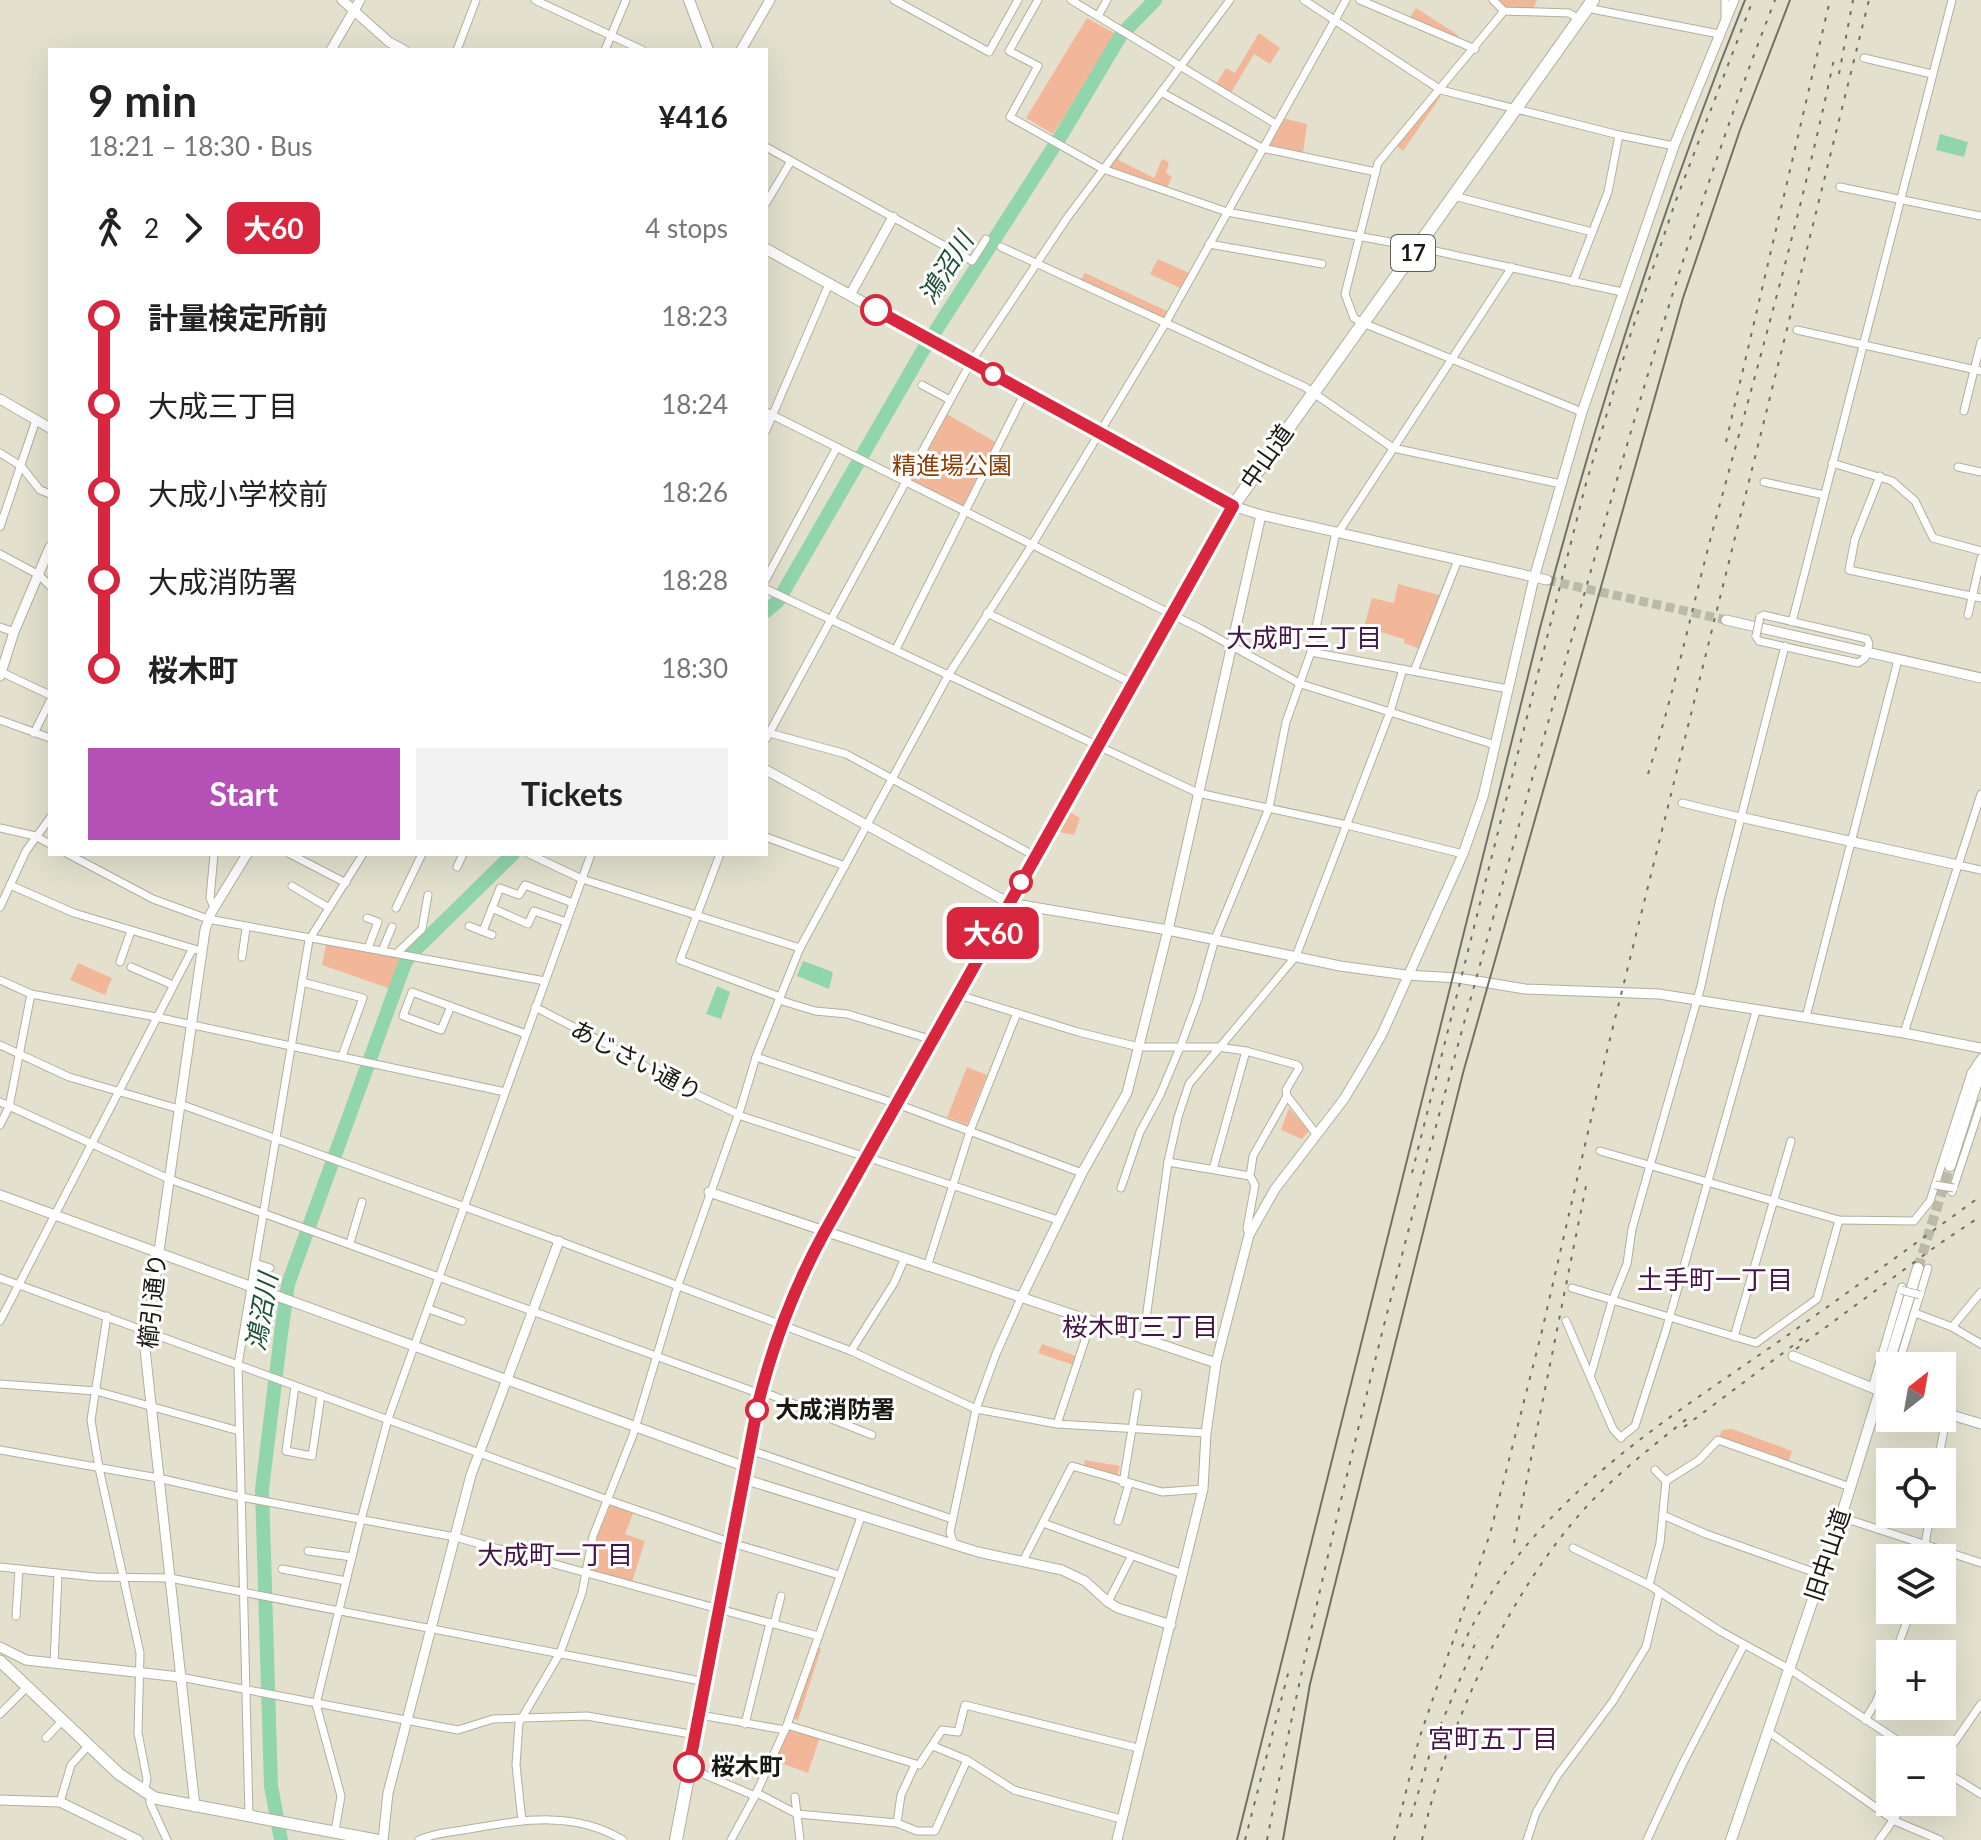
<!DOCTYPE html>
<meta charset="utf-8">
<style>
:root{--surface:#fff;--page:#f2f2f2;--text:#222;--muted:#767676;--accent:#b450b6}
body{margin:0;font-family:Lato,"Noto Sans JP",sans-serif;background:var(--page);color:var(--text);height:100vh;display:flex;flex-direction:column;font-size:30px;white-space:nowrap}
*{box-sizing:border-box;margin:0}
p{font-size:26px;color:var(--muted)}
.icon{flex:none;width:44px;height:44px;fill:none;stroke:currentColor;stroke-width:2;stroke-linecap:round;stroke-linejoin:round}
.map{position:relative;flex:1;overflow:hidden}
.sheet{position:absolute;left:48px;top:48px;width:720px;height:808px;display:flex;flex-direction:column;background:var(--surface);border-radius:0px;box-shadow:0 8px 32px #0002}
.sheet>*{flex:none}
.badge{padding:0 16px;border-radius:12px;font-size:28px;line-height:52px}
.needle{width:52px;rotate:31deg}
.tools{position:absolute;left:1876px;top:1352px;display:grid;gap:16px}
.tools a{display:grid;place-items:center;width:80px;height:80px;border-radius:0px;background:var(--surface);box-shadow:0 8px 32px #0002;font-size:40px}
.map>.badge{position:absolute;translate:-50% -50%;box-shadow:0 0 0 4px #fff}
.legs{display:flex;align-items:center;gap:12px;height:88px;padding:0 40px;font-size:26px}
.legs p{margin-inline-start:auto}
.summary{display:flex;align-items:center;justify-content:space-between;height:136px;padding:0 40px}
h1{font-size:44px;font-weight:700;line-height:60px}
.button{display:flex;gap:16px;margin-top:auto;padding:16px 40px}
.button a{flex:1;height:92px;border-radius:0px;background:var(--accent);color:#fff;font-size:32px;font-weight:700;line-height:92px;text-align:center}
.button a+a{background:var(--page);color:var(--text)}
ul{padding:0 40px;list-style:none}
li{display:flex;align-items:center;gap:28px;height:88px;font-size:30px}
li i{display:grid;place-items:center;width:12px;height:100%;margin:0 10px;background:currentColor}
li i::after{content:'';width:20px;height:20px;margin:-10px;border:6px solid;border-radius:50%;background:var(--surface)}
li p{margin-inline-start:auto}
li:first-child i{background:linear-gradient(#0000 50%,currentColor 0)}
li:last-child i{background:linear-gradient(currentColor 50%,#0000 0)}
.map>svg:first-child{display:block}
.green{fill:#f2b798}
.water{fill:#91d5ac}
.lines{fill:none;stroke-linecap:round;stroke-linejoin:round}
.river{stroke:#91d5ac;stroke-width:14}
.tertiary-tunnel{stroke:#bbb9a8;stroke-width:9;stroke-dasharray:9 4.5;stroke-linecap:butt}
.secondary-tunnel{stroke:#bbb9a8;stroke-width:10;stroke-dasharray:10 5;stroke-linecap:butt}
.minor-casing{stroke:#b1af9d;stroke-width:9}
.tertiary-casing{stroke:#b1af9d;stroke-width:11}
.secondary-casing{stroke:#b1af9d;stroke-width:12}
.primary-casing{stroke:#b1af9d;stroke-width:13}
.trunk-casing{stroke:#b1af9d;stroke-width:14}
.minor{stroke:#fff;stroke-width:7}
.tertiary{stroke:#fff;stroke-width:9}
.secondary{stroke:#fff;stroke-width:10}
.primary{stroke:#fff;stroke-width:11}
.trunk{stroke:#fff;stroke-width:12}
.tram{stroke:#717064;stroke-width:2}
.rail{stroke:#717064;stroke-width:2;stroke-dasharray:4 8;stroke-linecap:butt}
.minor-bridge-casing{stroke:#b1af9d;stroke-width:9;stroke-linecap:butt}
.minor-bridge{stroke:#fff;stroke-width:7}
.line-1-casing{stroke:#fff;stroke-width:18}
.line-1{stroke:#d7263d;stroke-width:12}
.stop-1-dot{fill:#fff;stroke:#d7263d;stroke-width:4}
.labels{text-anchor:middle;stroke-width:6;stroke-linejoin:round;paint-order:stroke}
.shield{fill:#fff;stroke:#5e5e59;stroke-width:2}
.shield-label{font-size:22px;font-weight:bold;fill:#191912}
.street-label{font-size:24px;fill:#191912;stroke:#fff}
.park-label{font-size:24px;fill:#8b3e05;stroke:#fff}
.stop-label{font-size:24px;font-weight:bold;fill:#191912;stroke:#fff;text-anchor:start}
.water-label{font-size:26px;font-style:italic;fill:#1c5034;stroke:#fff}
.neighbourhood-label{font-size:26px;fill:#451546;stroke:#fff}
</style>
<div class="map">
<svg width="1981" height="1840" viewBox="0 0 1981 1840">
<rect width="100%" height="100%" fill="#e3e1ce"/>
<g class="green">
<path d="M1495 0H1537L1533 9H1505Z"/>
<path d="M1416 8 1458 35 1456 39 1409 19Z"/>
<path d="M1087 18 1116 34 1053 134 1026 118Z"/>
<path d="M1259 33 1280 48 1270 64 1254 54 1231 93 1216 84 1226 68 1235 73Z"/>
<path d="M1438 95 1441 96 1403 151 1396 145Z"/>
<path d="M1283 118 1307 124 1303 153 1267 146Z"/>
<path d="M1124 142 1127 144 1118 160 1154 178 1162 159 1169 162 1166 173 1172 177 1167 188 1104 169Z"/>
<path d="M1158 259 1189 273 1182 289 1150 274Z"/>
<path d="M1085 273 1169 312 1165 322 1079 283Z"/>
<path d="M945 413 999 444 965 510 908 482Z"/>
<path d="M1398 584 1443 596 1420 649 1404 643V639L1364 627 1372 598 1394 603Z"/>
<path d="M1063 808 1080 818 1074 835 1051 830Z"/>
<path d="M326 944 406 957 391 989 322 965Z"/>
<path d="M78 963 112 978 105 995 70 980Z"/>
<path d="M967 1067 987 1075 967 1125 947 1117Z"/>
<path d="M1289 1108 1309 1131 1302 1139 1281 1130Z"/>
<path d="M1042 1344 1079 1357 1076 1366 1038 1353Z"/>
<path d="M1732 1429 1792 1451 1788 1463 1719 1438 1722 1430Z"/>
<path d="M1085 1460 1120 1466 1117 1478 1084 1467Z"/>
<path d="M611 1503 634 1511 625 1534 645 1541 632 1582 589 1571 597 1537Z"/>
<path d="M815 1647 821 1649 798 1720 792 1718Z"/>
<path d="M788 1727 820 1737 808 1773 773 1760Z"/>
</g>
<g class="water">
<path d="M1940 134 1968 142 1964 157 1936 150Z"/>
<path d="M803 961 833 972 829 989 797 976Z"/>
<path d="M717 986 730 992 721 1019 706 1014Z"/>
</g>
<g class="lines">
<g class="river">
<path d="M766 611 778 601 922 352 1062 134 1121 35 1155 0"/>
<path d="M281 1840 271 1786 262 1489 281 1334 288 1284 405 963 411 954 513 854"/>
</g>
<path class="tertiary-tunnel" d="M1547 580 1726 620"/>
<path class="secondary-tunnel" d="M1918 1268 1950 1166"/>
<g class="minor-casing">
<g id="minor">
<path d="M535 0 642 50"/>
<path d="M894 0 989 52 1018 0"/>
<path d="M1038 0 1009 51 1038 66 1010 117 1103 169 1227 212 1417 247 1622 292"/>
<path d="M1071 0 1276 124"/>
<path d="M1304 0 1441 90 1619 135 1674 146"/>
<path d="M1360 0 1475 49"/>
<path d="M1493 0 1504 11 1569 13 1579 19"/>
<path d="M1587 8 1719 34"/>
<path d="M1504 11 1378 163 1345 294 1354 318 1363 323 1582 412"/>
<path d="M1098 16 1107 0"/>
<path d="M1725 18V0"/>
<path d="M457 50 476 0"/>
<path d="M605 50 626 0"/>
<path d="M1864 58 1932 74"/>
<path d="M1161 92 1262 148 1376 172"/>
<path d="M766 147 972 261 986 239"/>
<path d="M1840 187 1981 216"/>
<path d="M1454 196 1592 232"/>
<path d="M766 203 791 161"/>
<path d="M1209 244 1322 264"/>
<path d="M1001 247 1305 387 1393 448 1561 484"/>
<path d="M1573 282 1608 192 1619 135"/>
<path d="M1797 330 1981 371"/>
<path d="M922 385 950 400"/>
<path d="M1964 411 1981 342"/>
<path d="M766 412 1201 629 1301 684 1495 745"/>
<path d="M766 430 829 284"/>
<path d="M0 453 21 466 40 490 50 494"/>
<path d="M1832 463 1892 481 1915 501 1933 538 1981 551"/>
<path d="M1958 467 1981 472"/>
<path d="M1880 476 1855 539 1849 570 1981 598"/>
<path d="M1764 482 1824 495"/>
<path d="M0 527 36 420"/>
<path d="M1338 533 1512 267"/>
<path d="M0 554 39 575 50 586"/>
<path d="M766 579 837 447"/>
<path d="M766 589 1198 793 1347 825 1463 854"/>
<path d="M987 613 1132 683"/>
<path d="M1968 615 1981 558"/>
<path d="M1792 622 1952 0"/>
<path d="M0 627 14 632"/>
<path d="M1756 636 1759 641 1858 663 1865 658 1869 644 1867 639 1764 615 1760 617"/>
<path d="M896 649 1025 392"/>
<path d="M1311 652 1508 689"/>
<path d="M1414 671 1458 560"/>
<path d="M1 672 50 695"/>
<path d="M0 720 50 738"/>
<path d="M34 733 50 701"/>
<path d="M769 733 846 754 1035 856"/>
<path d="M766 739 971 362 1067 218 1230 0"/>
<path d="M1682 803 1740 817"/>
<path d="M0 828 35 836 50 844"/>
<path d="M766 837 845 866"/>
<path d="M68 854 153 899 208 919 545 981"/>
<path d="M214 854 210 898 214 907"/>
<path d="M290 854 346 883"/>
<path d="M529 854 582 879 800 948"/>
<path d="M720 854 680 960 780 997"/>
<path d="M1958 865 1981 870"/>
<path d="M457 867 463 854"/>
<path d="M10 885 74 913 201 951"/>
<path d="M292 886 329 908"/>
<path d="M0 907 26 851 50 818"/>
<path d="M396 908 422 854"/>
<path d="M492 908 528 924 534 911 566 922"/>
<path d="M367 918 378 922 368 948"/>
<path d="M469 926 492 935"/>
<path d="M483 931 500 888 519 895 525 885 573 903"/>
<path d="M382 951 392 927"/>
<path d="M397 953 422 929 428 895"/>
<path d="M242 957 246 928"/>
<path d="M120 962 131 931"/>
<path d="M131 967 173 985"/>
<path d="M0 980 31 994 156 1017 505 1092"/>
<path d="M302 982 363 998 342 1056"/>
<path d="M959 995 1078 1032 1139 1047H1218L1246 1051 1297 1065 1299 1068 1286 1090 1287 1096 1317 1135"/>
<path d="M779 1000 815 1011 847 1014 933 1040"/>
<path d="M451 1006 441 1030 403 1016 412 992 526 1034"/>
<path d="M535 1007 637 1060 661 1078 738 1114"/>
<path d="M1806 1017 1898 660"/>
<path d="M1904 1033 1981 794"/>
<path d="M0 1045 69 1077 179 1109"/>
<path d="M756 1057 897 1104 1082 1173"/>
<path d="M0 1102 169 1179 755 1392 771 1395 872 1435"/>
<path d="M180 1104 559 1241 851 1351 976 1409 1057 1424 1206 1433"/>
<path d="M738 1115 1058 1220"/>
<path d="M0 1125 9 1107 31 994"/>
<path d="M1600 1151 1839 1220 1914 1221 1930 1201 1971 1073 1981 1058"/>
<path d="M1168 1162 1250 1176"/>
<path d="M1213 1169 1246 1051"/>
<path d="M1121 1188 1140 1132 1160 1095 1181 1045 1198 999 1215 939 1269 808 1286 722 1311 652 1336 532"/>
<path d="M1952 1192 1981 1104"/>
<path d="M1249 1235 1247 1228 1255 1185 1250 1176 1253 1156 1287 1096"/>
<path d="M350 1243 362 1202"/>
<path d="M255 1263 270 1268"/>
<path d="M927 1267 970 1131 1017 1013"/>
<path d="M0 1278 608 1500 732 1543 839 1575"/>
<path d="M1572 1288 1756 1343 1817 1299 1839 1220"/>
<path d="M429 1309 462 1321"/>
<path d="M1915 1313 1952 1327 1981 1344"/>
<path d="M107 1316 91 1420 99 1468 140 1653 138 1733 147 1779 144 1793"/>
<path d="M0 1321 192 950"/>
<path d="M1566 1321 1613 1429 1621 1438"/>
<path d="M1952 1327 1981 1292"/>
<path d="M1734 1337 1791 1141"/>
<path d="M1143 1340 1168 1162 1178 1117 1189 1084 1296 956 1390 712 1403 669"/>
<path d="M851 1351 894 1283 904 1260"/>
<path d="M1898 1366 1928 1268"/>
<path d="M1591 1374 1612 1301 1627 1264 1632 1229 1701 986 1720 899 1785 646"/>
<path d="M0 1384 96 1391 239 1431"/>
<path d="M295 1386 286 1451 312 1456 321 1395"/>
<path d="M1872 1388 1902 1287"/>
<path d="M1057 1424 1091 1322"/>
<path d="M1621 1437 1635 1426 1666 1330 1756 1011"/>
<path d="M0 1450 158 1478 241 1497 455 1537 818 1636"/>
<path d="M750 1450 952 1519"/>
<path d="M1938 1462 1947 1413"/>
<path d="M1655 1470 1666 1481"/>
<path d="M1123 1483 1138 1393"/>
<path d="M1663 1515 1706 1534 1822 1575"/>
<path d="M1841 1517 1981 1563"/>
<path d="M1118 1521 1129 1484"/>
<path d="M1043 1523 1183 1574"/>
<path d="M954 1545 950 1532 976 1409 996 1354 1021 1298"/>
<path d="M1573 1548 1649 1585 1720 1631 1791 1670 1912 1750"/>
<path d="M308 1551 352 1557"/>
<path d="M1923 1558 1930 1514"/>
<path d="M1023 1561 1072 1466 1162 1492 1203 1489"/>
<path d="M0 1567 95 1577 170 1578 706 1682"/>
<path d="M282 1569 346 1581"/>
<path d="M1649 1585 1660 1543 1666 1481 1699 1460 1718 1440 1850 1487"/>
<path d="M1108 1602 1131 1557"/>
<path d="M16 1616 19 1569"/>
<path d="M774 1624 781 1596"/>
<path d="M1895 1654 1911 1610"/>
<path d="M54 1663 58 1574"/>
<path d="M180 1677 458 1730 493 1719 587 1716 696 1735"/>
<path d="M0 1714 27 1687"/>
<path d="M700 1715 785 1730"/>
<path d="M1865 1720 1876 1702 1890 1666"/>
<path d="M745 1724 770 1623"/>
<path d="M787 1725 919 1765 942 1730 958 1732 965 1705 1138 1748"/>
<path d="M1769 1732 1895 1821 1940 1840"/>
<path d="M46 1738 62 1721"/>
<path d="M933 1746 967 1760 1014 1790 1121 1819"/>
<path d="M1942 1760 1981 1704"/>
<path d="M915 1765 901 1795 897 1823 917 1831H935L967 1760"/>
<path d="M689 1768 755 1796"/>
<path d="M1942 1770 1981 1794"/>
<path d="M757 1793 797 1814 897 1823"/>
<path d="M150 1795V1803L167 1840"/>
<path d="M795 1797 800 1840"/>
<path d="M60 1802 71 1765 88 1746"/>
<path d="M249 1817 238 1365 309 940 363 854"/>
<path d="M522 1821 516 1765 519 1723 560 1653 582 1593 593 1536 633 1435 678 1285 741 1107 756 1057 800 948 949 674 1032 545 1165 324 1346 0"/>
<path d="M335 1831 341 1796 316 1704 361 1520 388 1419 591 854"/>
<path d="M419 1840C434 1833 452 1832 469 1829 522 1820 574 1810 623 1840"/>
<path d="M731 1840 755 1796 787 1725 861 1517"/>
<path d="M1527 1840 1536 1813 1557 1776 1613 1701 1646 1647 1659 1593"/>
<path d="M1647 1840 1682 1765 1744 1645"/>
<path d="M1879 1840 1906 1802"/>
</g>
</g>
<g class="tertiary-casing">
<g id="tertiary">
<path d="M342 0 389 42 404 50"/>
<path d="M331 50 360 0"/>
<path d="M741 50 770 0"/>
<path d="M850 295 893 217"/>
<path d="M0 399 50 428"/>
<path d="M1233 506 1261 515 1547 580"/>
<path d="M1726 620 1981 678"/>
<path d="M0 676 14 632 50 547"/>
<path d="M766 770 1009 903 1168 930 1340 966 1406 975 1458 978 1525 989 1659 994 1904 1033 1981 1048"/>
<path d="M1740 817 1958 865"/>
<path d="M709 1192 1216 1363"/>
<path d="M0 1195 746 1467"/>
<path d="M1021 1298 1082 1173 1127 1093 1168 930 1261 515"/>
<path d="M1793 1356 1890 1395"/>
<path d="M1942 1412 1981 1424"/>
<path d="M744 1479 978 1552 1062 1570 1085 1581 1108 1602 1118 1608 1171 1625"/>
<path d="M0 1647 26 1660 180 1677"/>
<path d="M0 1800 60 1802 138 1840"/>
<path d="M195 1807 145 1349 205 930 211 913 247 854"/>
<path d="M383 1840 388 1793 471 1475 559 1241"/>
<path d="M1117 1840 1203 1489 1206 1433 1216 1363 1249 1235 1275 1189 1344 1099 1365 1064 1382 1034 1463 854 1483 797 1534 578 1582 412 1674 146 1734 0"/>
</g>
</g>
<g class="secondary-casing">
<g id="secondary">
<path d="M689 0 708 50"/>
<path d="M766 249 1233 506"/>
<path d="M1950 1166 1981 1069"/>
<path d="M1731 1840 1841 1517 1918 1268"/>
</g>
</g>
<g class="primary-casing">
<path id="primary" d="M0 1661 119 1774 155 1798 376 1840"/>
</g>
<g class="trunk-casing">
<path id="trunk" d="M676 1840 761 1393 781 1324 812 1256 1233 506 1593 0"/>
</g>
<use href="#minor" class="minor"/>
<use href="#tertiary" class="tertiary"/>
<use href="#secondary" class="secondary"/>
<use href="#primary" class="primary"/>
<use href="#trunk" class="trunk"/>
<g class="tram">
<path d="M1237 1840 1540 628C1596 414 1663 205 1745 0"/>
<path d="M1283 1840 1310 1684 1463 1073 1683 298 1740 130 1790 0"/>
</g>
<g class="rail">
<path d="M1839 74 1853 0"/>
<path d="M1726 442 1830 0"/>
<path d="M1648 774C1676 687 1694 598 1718 511 1759 361 1802 211 1834 59"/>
<path d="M1412 1173 1585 487 1631 333 1675 203 1753 0"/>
<path d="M1796 1349 1939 1244 1981 1216"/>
<path d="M1684 1427 1803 1338"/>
<path d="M1514 1543 1586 1186"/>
<path d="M1462 1647C1525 1507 1657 1426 1778 1342 1846 1294 1913 1245 1981 1196"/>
<path d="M1411 1817 1433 1743 1478 1637"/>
<path d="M1245 1840 1290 1666"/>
<path d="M1267 1840C1339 1473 1438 1111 1540 751 1612 498 1679 245 1775 0"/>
<path d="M1394 1840 1419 1739 1490 1534 1541 1335 1604 1063 1869 0"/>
<path d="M1422 1840C1447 1726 1509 1591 1588 1505 1619 1472 1654 1445 1689 1417"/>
</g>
<g class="minor-bridge-casing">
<g id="minor-bridge">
<path d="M1756 636 1760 617"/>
<path d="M1935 1185 1954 1188"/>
<path d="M1901 1290 1920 1295"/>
</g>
</g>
<use href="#minor-bridge" class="minor-bridge"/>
</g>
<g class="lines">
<g class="line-1-casing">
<path id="line-1" d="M689 1767 758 1404C773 1343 794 1288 824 1233L1233 506 876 310"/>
</g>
<use href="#line-1" class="line-1"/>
</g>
<g class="stop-1-dot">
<circle cx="876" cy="310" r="14"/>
<circle cx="993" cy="374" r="10"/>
<circle cx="1021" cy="882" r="10"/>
<circle cx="757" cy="1410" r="10"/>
<circle cx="689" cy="1767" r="14"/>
</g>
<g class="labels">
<rect class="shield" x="1391" y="235" width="44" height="36" rx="6"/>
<g class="shield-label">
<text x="1413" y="261">17</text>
</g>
<g class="street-label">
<text transform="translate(1267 457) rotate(-55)" y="8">中山道</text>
<text transform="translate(636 1061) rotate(28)" y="8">あじさい通り</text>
<text transform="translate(153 1301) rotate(-84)" y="8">櫛引通り</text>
<text transform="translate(1828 1555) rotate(-72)" y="8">旧中山道</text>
</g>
<g class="park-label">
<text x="952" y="474">精進場公園</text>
</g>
<g class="stop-label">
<text x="775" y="1418">大成消防署</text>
<text x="711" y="1775">桜木町</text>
</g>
<g class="water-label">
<text transform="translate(946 268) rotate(-58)" y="9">鴻沼川</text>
<text transform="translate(262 1312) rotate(-80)" y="9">鴻沼川</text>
</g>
<g class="neighbourhood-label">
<text x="1304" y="647">大成町三丁目</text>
<text x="1715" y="1289">土手町一丁目</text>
<text x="1140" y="1336">桜木町三丁目</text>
<text x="555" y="1564">大成町一丁目</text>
<text x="1493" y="1748">宮町五丁目</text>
</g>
</g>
</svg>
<div class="tools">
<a><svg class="needle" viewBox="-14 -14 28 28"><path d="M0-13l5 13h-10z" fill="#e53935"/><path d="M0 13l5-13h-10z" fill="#767676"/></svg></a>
<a><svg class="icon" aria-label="locate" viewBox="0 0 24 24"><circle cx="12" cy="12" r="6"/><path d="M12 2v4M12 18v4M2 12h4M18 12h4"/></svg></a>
<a><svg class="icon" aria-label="layers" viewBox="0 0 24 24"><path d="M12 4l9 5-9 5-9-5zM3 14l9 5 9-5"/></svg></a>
<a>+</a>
<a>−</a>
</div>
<b class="badge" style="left:993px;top:933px;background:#d7263d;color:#fff">大60</b>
<section class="sheet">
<div class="summary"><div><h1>9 min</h1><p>18:21 – 18:30 · Bus</p></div><b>¥416</b></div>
<div class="legs"><svg class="icon" aria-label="walk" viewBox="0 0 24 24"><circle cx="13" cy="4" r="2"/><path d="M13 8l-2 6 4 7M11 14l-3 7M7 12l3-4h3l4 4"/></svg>2<svg class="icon" aria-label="forward" viewBox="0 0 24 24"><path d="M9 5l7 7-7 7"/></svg><b class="badge" style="background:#d7263d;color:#fff">大60</b><p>4 stops</p></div>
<ul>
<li><i style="color:#d7263d"></i><b>計量検定所前</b><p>18:23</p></li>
<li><i style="color:#d7263d"></i><span>大成三丁目</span><p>18:24</p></li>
<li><i style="color:#d7263d"></i><span>大成小学校前</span><p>18:26</p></li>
<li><i style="color:#d7263d"></i><span>大成消防署</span><p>18:28</p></li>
<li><i style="color:#d7263d"></i><b>桜木町</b><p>18:30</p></li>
</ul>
<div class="button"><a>Start</a><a>Tickets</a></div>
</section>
</div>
